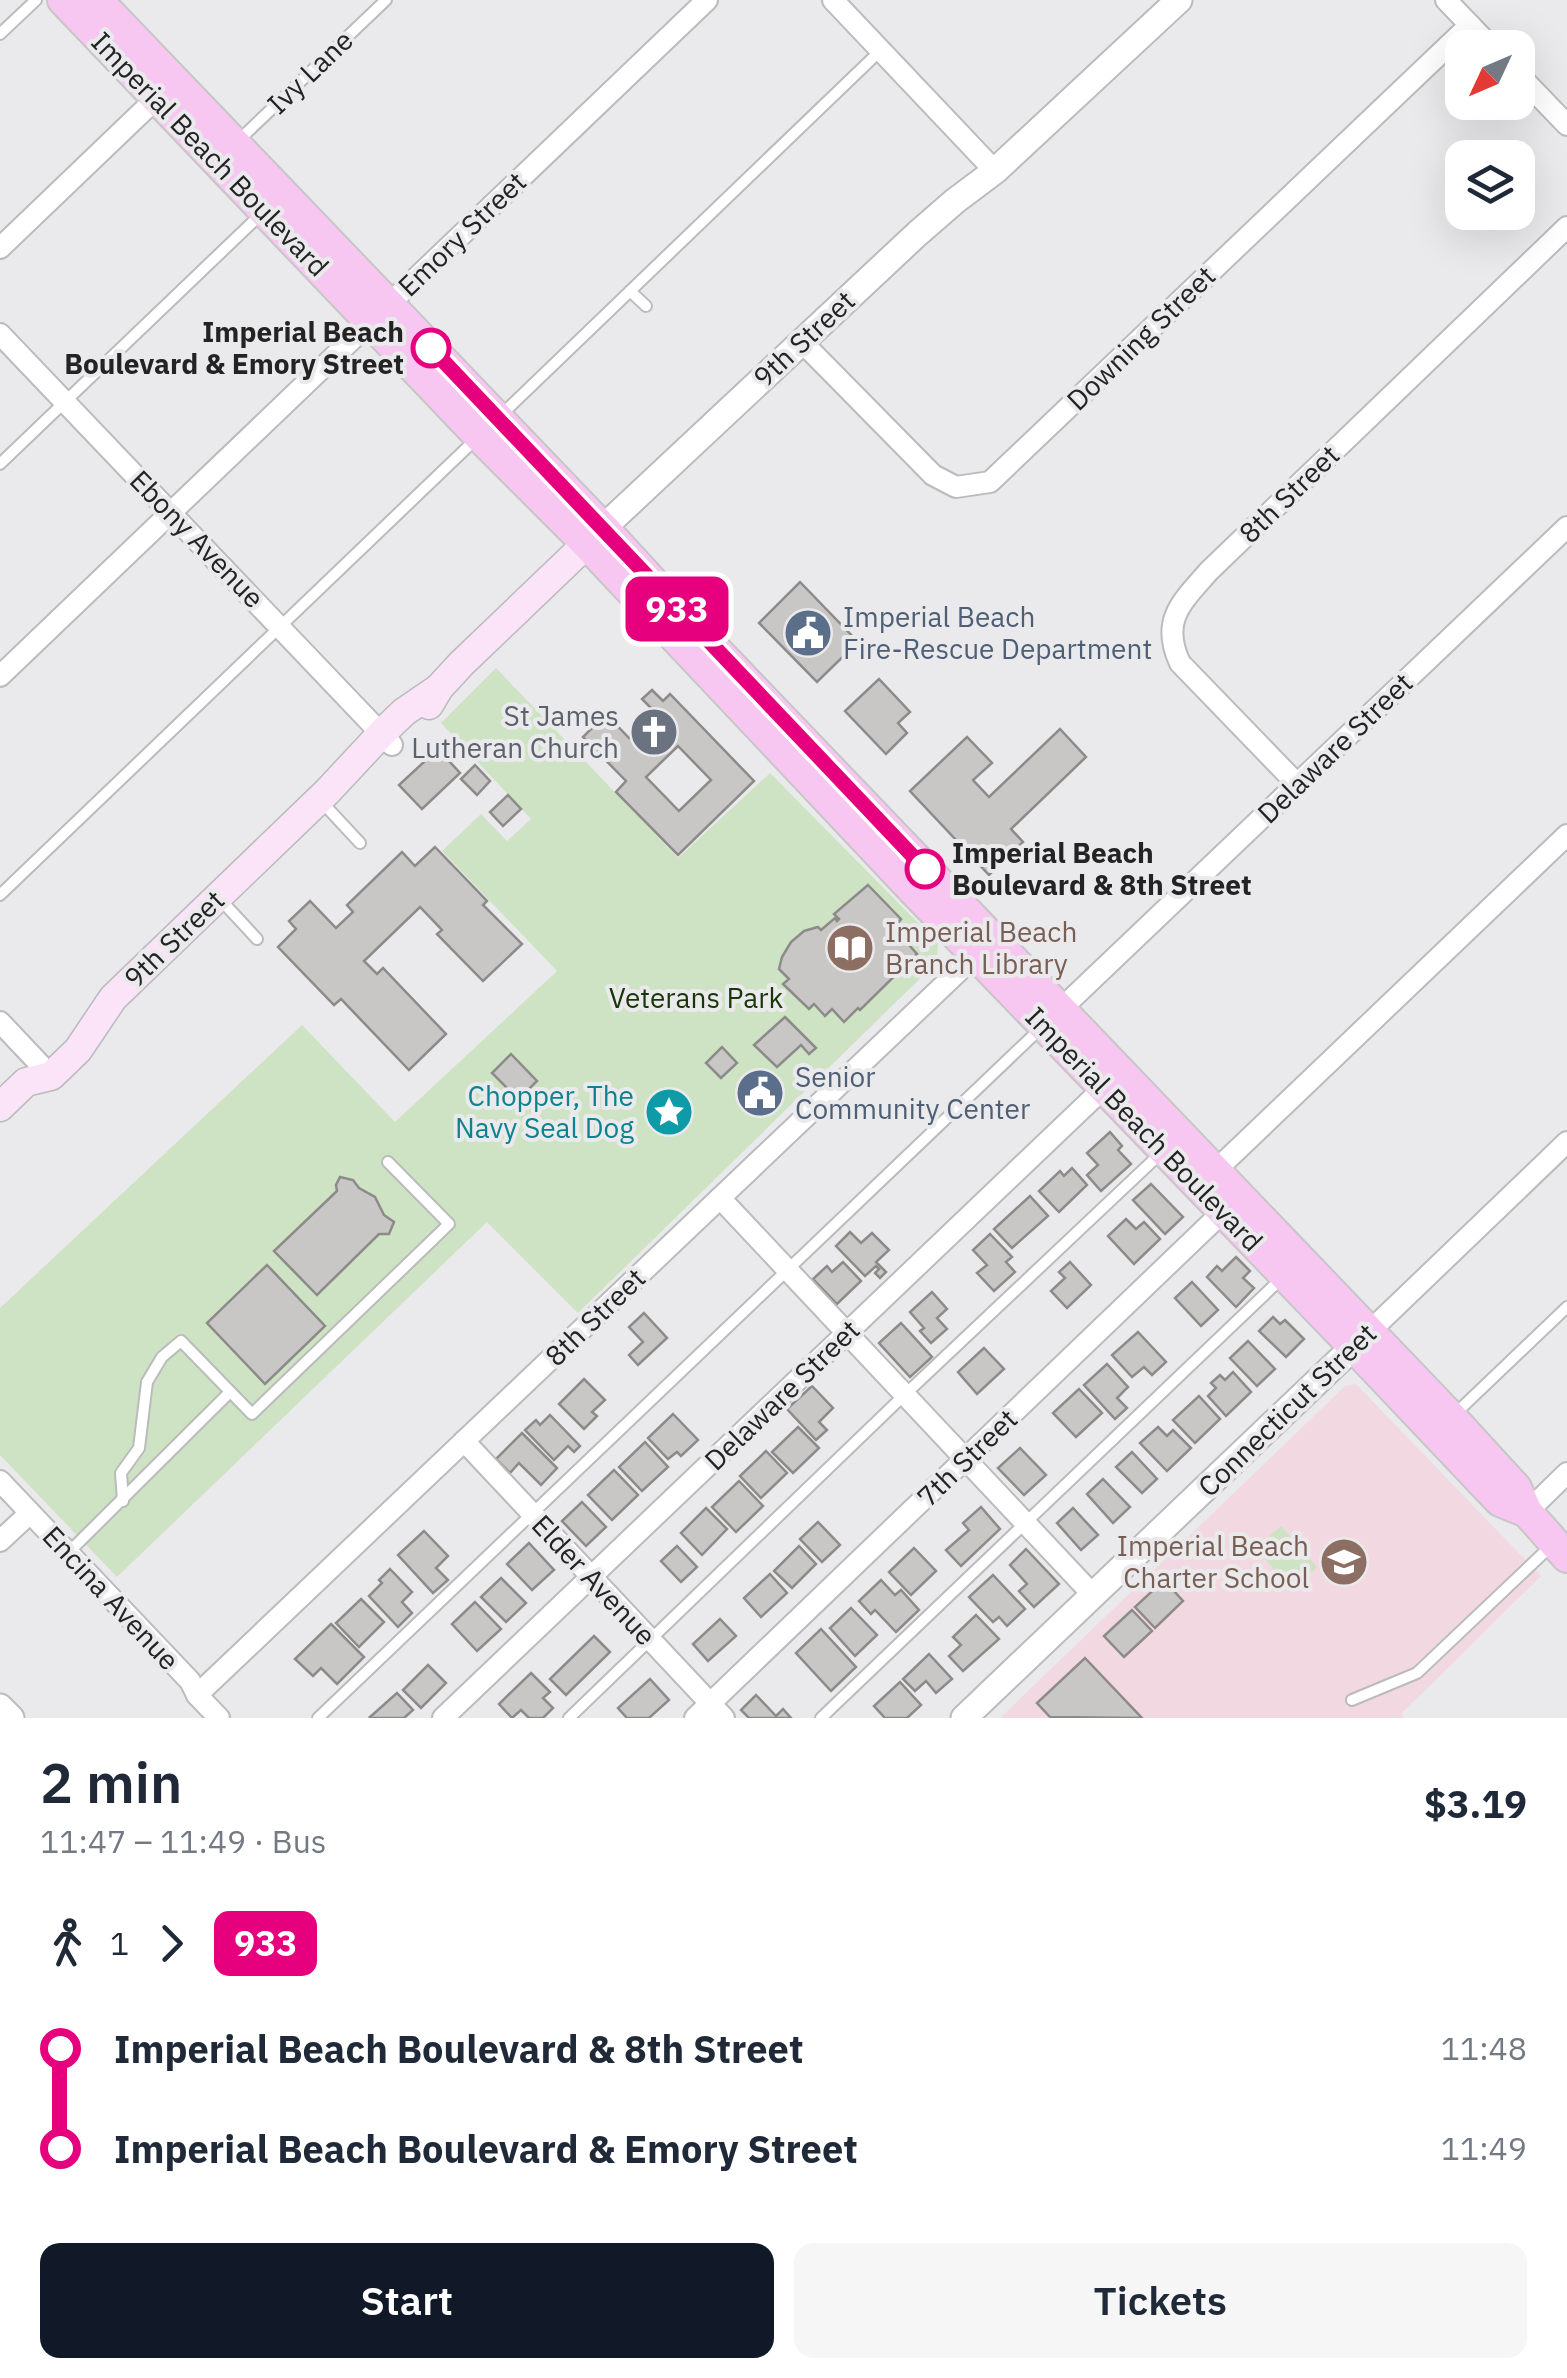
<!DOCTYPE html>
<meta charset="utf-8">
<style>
:root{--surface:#fff;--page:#f6f6f7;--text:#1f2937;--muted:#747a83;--accent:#111827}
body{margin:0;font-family:"IBM Plex Sans",sans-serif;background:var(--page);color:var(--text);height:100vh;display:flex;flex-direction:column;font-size:38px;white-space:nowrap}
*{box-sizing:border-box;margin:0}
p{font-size:32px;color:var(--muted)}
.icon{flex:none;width:55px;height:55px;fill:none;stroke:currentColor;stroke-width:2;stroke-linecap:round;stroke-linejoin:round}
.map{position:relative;height:1718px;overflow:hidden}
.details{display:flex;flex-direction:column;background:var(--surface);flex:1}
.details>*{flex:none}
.badge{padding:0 20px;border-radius:15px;font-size:35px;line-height:65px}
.needle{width:65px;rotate:226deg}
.tools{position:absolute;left:1445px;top:30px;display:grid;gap:20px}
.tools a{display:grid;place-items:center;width:90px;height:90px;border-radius:20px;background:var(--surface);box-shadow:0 10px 40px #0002;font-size:50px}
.map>.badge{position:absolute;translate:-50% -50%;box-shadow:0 0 0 5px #fff}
.legs{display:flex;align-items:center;gap:15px;height:110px;padding:0 40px;font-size:32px}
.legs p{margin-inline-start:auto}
.summary{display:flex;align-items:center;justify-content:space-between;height:170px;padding:0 40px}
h1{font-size:55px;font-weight:600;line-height:75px}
.action{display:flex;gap:20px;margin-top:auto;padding:20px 40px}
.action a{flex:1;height:115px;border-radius:20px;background:var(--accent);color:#fff;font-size:40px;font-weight:600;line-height:115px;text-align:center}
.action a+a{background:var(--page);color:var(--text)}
ul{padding:0 40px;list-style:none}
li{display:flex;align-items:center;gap:35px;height:100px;font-size:38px}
li i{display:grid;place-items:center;width:15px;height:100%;margin:0 12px;background:currentColor}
li i::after{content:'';width:25px;height:25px;margin:-12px;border:8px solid;border-radius:50%;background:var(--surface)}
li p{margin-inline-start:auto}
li:first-child i{background:linear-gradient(#0000 50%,currentColor 0)}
li:last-child i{background:linear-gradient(currentColor 50%,#0000 0)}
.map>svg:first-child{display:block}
.commercial{fill:#f2d9e1}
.green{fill:#cee3c4}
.building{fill:#c8c7c5;stroke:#8c8b8a;stroke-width:2.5;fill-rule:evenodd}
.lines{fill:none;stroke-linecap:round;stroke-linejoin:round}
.service-casing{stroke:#babbbc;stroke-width:14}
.minor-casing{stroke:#babbbc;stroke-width:24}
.tertiary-casing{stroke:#babbbc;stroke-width:29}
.secondary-casing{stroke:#babbbc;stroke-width:31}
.primary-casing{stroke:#c6c6c6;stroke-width:34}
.service{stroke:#fff;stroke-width:10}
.minor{stroke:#fff;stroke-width:20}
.tertiary{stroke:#fff;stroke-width:25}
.secondary{stroke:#fbe3f8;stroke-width:28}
.primary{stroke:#f7c7f1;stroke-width:30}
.line-1-casing{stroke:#fff;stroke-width:22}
.line-1{stroke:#e6007e;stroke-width:15}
.stop-1-dot{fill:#fff;stroke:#e6007e;stroke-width:5}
.labels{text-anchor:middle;stroke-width:8;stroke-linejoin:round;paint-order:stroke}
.street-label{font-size:28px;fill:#232323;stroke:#eaeaec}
.stop-label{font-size:28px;font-weight:bold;fill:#232323;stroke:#eaeaec;text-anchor:end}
.service-label{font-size:28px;fill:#4e5e75;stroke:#eaeaec;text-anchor:start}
.worship-label{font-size:28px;fill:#5b616d;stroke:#eaeaec;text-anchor:end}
.education-label{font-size:28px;fill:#785e54;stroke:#eaeaec;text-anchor:start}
.park-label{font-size:28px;fill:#1a3609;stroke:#eaeaec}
.culture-label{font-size:28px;fill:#0d838f;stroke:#eaeaec;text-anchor:end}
</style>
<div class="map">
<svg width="1567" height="1718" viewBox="0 0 1567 1718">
<rect width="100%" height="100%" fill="#eaeaec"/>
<path class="commercial" d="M1356 1384 1541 1576 1401 1714 1404 1718H1000L1345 1386Z"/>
<g class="green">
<path d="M496 668 678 858 770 773 938 943 937 962 578 1313 487 1222 117 1577 0 1455V1308L302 1025 395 1122 557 971 442 851 481 814 507 841 531 819 441 723Z"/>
<path d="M1281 1526 1317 1567 1292 1590 1255 1548Z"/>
</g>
<g class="building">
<path d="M800 582 858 642 817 682 759 623Z"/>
<path d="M879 679 910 712 898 723 907 733 886 754 845 711Z"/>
<path d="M652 690 663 701 670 694 754 781 678 855 616 792 626 781 583 737 606 714 629 738 655 712 642 699ZM678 746 711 780 679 811 646 777Z"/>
<path d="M1060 729 1086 757 1011 829 1023 842 989 875 910 791 967 737 992 763 973 780 989 797Z"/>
<path d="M438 749 460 773 422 809 399 785Z"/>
<path d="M475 765 490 781 477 795 461 779Z"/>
<path d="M508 795 521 809 503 826 490 812Z"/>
<path d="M435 847 487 901 483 905 522 944 483 981 437 934 442 930 420 907 364 961 377 974 383 968 446 1034 409 1070 341 999 334 1005 278 947 296 929 289 921 310 901 336 928 353 912 347 905 402 852 415 866Z"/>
<path d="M868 885 901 919 898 923 906 932 902 937 917 954 860 1010 858 1008 844 1022 832 1009 825 1016 814 1004 809 1009 783 984 789 979 779 969 782 957 791 942 804 931 818 927 821 930 835 918 837 921 839 919 834 914Z"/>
<path d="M785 1017 816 1048 809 1054 801 1045 777 1067 754 1045Z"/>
<path d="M722 1047 737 1063 721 1078 706 1063Z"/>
<path d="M511 1054 537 1081 520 1098 517 1094 515 1096 492 1073Z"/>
<path d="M761 1077 776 1093 759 1109 744 1093Z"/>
<path d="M1110 1132 1122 1146 1118 1150 1131 1164 1101 1191 1087 1175 1098 1165 1087 1153Z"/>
<path d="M1072 1168 1087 1185 1059 1212 1039 1191 1060 1171 1064 1176Z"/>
<path d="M340 1177 353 1180 359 1188 375 1197 384 1215 394 1222 389 1234H379L317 1295 274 1251 337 1191 336 1185Z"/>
<path d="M1151 1184 1183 1217 1165 1234 1133 1200Z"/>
<path d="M1030 1196 1048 1216 1012 1248 994 1229Z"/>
<path d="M1126 1219 1136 1229 1144 1222 1160 1239 1134 1264 1108 1236Z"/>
<path d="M850 1232 861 1243 872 1233 889 1250 876 1262 886 1272 880 1278 875 1273 879 1269 876 1266 865 1276 836 1246Z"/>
<path d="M990 1234 1012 1257 1006 1262 1015 1272 994 1291 977 1273 987 1265 973 1250Z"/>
<path d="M1236 1257 1250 1271 1243 1278 1254 1288 1236 1307 1207 1277 1217 1266 1222 1271Z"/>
<path d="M843 1262 861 1281 837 1304 813 1279 827 1266 832 1272Z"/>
<path d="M1070 1262 1091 1285 1067 1308 1051 1291 1065 1278 1059 1272Z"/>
<path d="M267 1265 325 1326 265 1384 207 1323Z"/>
<path d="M1192 1282 1218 1310 1201 1326 1175 1298Z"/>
<path d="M932 1292 947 1309 937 1318 947 1329 931 1343 920 1331 924 1328 910 1312Z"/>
<path d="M644 1313 667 1338 638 1365 629 1355 643 1342 629 1327Z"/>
<path d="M1273 1317 1280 1324 1285 1320 1304 1339 1286 1357 1259 1331Z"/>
<path d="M901 1323 932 1357 910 1377 879 1343Z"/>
<path d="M1138 1332 1166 1362 1152 1375 1144 1367 1132 1377 1112 1355Z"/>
<path d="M1248 1341 1275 1369 1257 1386 1230 1358Z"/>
<path d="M984 1348 1004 1369 977 1394 958 1372Z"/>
<path d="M1107 1364 1128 1387 1117 1398 1127 1408 1115 1419 1084 1385Z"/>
<path d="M1233 1372 1251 1392 1226 1416 1208 1396 1216 1388 1211 1383 1220 1375 1225 1380Z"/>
<path d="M584 1379 605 1400 592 1412 597 1416 584 1429 559 1404Z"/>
<path d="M812 1386 833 1408 819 1422 827 1430 816 1440 787 1409Z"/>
<path d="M1079 1389 1102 1413 1076 1437 1053 1413Z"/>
<path d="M1199 1396 1220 1419 1195 1443 1173 1420Z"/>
<path d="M673 1414 698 1440 681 1456 677 1452 668 1459 648 1438Z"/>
<path d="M550 1415 580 1446 574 1452 568 1446 554 1460 525 1430 536 1420 540 1425Z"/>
<path d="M798 1427 819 1448 793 1473 772 1452Z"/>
<path d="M1158 1427 1167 1436 1173 1430 1191 1448 1167 1471 1140 1443Z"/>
<path d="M522 1433 557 1468 541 1485 519 1463 510 1473 496 1459Z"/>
<path d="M645 1442 668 1467 642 1491 619 1467Z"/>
<path d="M1020 1448 1046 1475 1024 1495 998 1468Z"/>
<path d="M766 1451 787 1473 761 1498 740 1476Z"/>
<path d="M1132 1452 1157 1479 1142 1493 1116 1467Z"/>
<path d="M614 1470 638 1495 612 1520 588 1495Z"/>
<path d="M1103 1479 1130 1507 1113 1523 1087 1494Z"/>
<path d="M739 1481 763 1506 736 1532 712 1507Z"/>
<path d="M582 1502 606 1527 586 1546 562 1521Z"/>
<path d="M981 1507 1000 1529 961 1566 946 1550 969 1530 963 1523Z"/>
<path d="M706 1508 727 1529 702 1555 681 1533Z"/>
<path d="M1073 1508 1098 1535 1081 1550 1057 1523Z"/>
<path d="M818 1522 840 1545 822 1562 800 1539Z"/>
<path d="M424 1531 448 1556 436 1568 448 1580 433 1593 398 1555Z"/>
<path d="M529 1543 554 1570 532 1590 507 1564Z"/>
<path d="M677 1546 697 1567 681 1582 661 1561Z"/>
<path d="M799 1546 816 1564 792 1588 774 1571Z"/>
<path d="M914 1548 936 1571 911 1595 889 1572Z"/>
<path d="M1026 1549 1059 1584 1034 1607 1019 1591 1027 1584 1010 1565Z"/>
<path d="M390 1569 412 1592 402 1602 412 1613 398 1627 369 1596 382 1583 379 1580Z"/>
<path d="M770 1574 787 1593 761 1617 744 1598Z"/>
<path d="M993 1575 1025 1609 1007 1626 999 1617 993 1622 969 1597Z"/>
<path d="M501 1578 526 1603 506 1622 481 1597Z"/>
<path d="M881 1580 895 1595 901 1590 919 1610 896 1632 875 1610 871 1614 859 1601Z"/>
<path d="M1164 1580 1183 1601 1155 1628 1135 1607Z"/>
<path d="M361 1599 384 1622 359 1647 336 1623Z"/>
<path d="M475 1602 501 1629 477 1651 452 1624Z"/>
<path d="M851 1608 877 1635 855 1656 830 1628Z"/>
<path d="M1132 1610 1152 1631 1124 1657 1104 1636Z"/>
<path d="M976 1615 999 1639 963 1671 949 1656 961 1645 953 1637Z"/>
<path d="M720 1619 736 1636 708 1661 693 1644Z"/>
<path d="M331 1624 364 1657 337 1684 321 1668 313 1676 295 1659Z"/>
<path d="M821 1629 856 1667 831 1691 796 1653Z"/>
<path d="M594 1636 610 1652 566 1695 550 1679Z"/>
<path d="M929 1654 952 1679 936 1693 926 1681 915 1691 903 1679Z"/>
<path d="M1085 1658 1142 1718 1050 1717 1037 1703Z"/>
<path d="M428 1665 446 1683 421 1708 403 1690Z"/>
<path d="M531 1673 550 1692 543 1698 553 1708 543 1718H529L521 1710 512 1718 499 1704Z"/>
<path d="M650 1679 669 1700 649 1718H627L618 1708Z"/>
<path d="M900 1682 921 1705 907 1718H885L874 1706Z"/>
<path d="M397 1693 413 1710 404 1718H372L370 1717Z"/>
<path d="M756 1695 776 1716 783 1709 791 1718H749L741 1710Z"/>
</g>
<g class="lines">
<g class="service-casing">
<g id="service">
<path d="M0 34 36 0"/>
<path d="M239 140 386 0"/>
<path d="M630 291 646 306"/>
<path d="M499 417 881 50"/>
<path d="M0 464 260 215"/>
<path d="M320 800 360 843"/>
<path d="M0 895 476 439"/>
<path d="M219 898 257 939"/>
<path d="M1456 1413 1567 1307"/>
<path d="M123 1501 121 1473 139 1448 147 1382 162 1357 181 1341 252 1414 449 1224 388 1162"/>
<path d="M68 1553 230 1392"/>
<path d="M1352 1700 1417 1673 1553 1544"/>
<path d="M318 1718 1041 1028"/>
<path d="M569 1718 897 1402 1161 1153"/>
<path d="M821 1718 1283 1277"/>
</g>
</g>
<g class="minor-casing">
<g id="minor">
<path d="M833 0 995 171"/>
<path d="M1446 0 1492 48"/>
<path d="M1518 74 1567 125"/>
<path d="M0 248 165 90"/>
<path d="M0 334 392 745"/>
<path d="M802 342 933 475 956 487 990 482 1470 25"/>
<path d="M0 676 707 0"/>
<path d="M1297 784 1180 663C1160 620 1182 602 1209 571L1567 227"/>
<path d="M1060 1010 1567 527"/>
<path d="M0 1022 51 1076"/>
<path d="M1215 1171 1567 835"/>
<path d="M720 1198 1093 1595"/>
<path d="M1369 1332 1567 1142"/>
<path d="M464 1441 724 1718"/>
<path d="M0 1481 190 1681 197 1695 219 1718"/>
<path d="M1527 1512 1567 1473"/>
<path d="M0 1541 30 1513"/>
<path d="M197 1695 982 949"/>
<path d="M443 1718 1111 1081"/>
<path d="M695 1718 1230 1205"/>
</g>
</g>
<g class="tertiary-casing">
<g id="tertiary">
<path d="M603 528 917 234 955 201 995 171 1179 0"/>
<path d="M0 1707 11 1718"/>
<path d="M964 1718 1366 1335"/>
</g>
</g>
<g class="secondary-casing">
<g id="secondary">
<path d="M429 705 439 688 461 664 602 529"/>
<path d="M0 1107 26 1082 51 1076 78 1050 113 998 327 792 382 733 404 712 439 688"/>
</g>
</g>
<g class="primary-casing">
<g id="primary">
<path d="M63 0 479 436 586 543 915 892 1354 1347 1500 1501 1527 1512"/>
<path d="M97 0 603 528 693 626 1451 1417 1516 1488 1527 1512 1567 1557"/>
</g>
</g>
<use href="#service" class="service"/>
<use href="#minor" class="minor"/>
<use href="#tertiary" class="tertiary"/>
<use href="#secondary" class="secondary"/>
<use href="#primary" class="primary"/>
</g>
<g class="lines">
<g class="line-1-casing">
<path id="line-1" d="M431 348 925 869"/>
</g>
<use href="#line-1" class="line-1"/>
</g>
<defs>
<g id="civic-disc" transform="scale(2.5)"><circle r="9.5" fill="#5c6f8a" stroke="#eaeaec"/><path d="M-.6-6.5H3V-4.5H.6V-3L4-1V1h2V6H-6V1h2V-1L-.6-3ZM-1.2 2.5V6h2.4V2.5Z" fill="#fff"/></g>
<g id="church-disc" transform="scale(2.5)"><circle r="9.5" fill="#6b7280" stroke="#eaeaec"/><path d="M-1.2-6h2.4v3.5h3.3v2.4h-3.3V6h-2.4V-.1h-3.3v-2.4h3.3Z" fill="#fff"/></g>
<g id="library-disc" transform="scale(2.5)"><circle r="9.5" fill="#8d6e63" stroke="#eaeaec"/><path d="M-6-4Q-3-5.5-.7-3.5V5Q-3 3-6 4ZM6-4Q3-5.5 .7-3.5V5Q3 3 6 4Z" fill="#fff"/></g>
<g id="sight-disc" transform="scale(2.5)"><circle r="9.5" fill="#0f9aa8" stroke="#eaeaec"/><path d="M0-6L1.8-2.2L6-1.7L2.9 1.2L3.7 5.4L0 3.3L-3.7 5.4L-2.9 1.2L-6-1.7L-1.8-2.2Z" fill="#fff"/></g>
<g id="school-disc" transform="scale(2.5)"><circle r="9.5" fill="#8d6e63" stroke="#eaeaec"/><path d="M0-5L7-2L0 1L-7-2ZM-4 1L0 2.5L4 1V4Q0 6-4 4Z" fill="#fff"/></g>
</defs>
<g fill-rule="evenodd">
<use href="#civic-disc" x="808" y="633"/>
<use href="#church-disc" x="654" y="732"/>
<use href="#library-disc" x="850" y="948"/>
<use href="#civic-disc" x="760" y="1093"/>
<use href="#sight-disc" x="669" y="1112"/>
<use href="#school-disc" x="1344" y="1562"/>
</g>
<g class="stop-1-dot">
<circle cx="431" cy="348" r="18"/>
<circle cx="925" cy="869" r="18"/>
</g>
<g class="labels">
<g class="street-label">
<text transform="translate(310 72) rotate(-44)" y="10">Ivy Lane</text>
<text transform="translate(210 154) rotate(46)" y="10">Imperial Beach Boulevard</text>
<text transform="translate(462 234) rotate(-44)" y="10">Emory Street</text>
<text transform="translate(1141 338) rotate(-44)" y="10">Downing Street</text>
<text transform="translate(804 339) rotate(-43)" y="10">9th Street</text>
<text transform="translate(1289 494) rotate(-44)" y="10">8th Street</text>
<text transform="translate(197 539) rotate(46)" y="10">Ebony Avenue</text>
<text transform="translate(1335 748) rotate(-44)" y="10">Delaware Street</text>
<text transform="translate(174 939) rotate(-44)" y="10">9th Street</text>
<text transform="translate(1144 1129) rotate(46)" y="10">Imperial Beach Boulevard</text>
<text transform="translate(595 1317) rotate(-44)" y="10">8th Street</text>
<text transform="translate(782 1395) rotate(-44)" y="10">Delaware Street</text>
<text transform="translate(1287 1410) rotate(-44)" y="10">Connecticut Street</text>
<text transform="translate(967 1458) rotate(-44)" y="10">7th Street</text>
<text transform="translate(594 1580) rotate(47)" y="10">Elder Avenue</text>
<text transform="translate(111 1598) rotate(47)" y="10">Encina Avenue</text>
</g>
<g class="stop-label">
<text x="404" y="342">Imperial Beach<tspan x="404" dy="32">Boulevard &amp; Emory Street</tspan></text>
<text x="952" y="863" text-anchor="start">Imperial Beach<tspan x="952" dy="32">Boulevard &amp; 8th Street</tspan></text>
</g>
<g class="service-label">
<text x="843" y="627">Imperial Beach<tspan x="843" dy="32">Fire-Rescue Department</tspan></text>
<text x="795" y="1087">Senior<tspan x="795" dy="32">Community Center</tspan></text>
</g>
<g class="worship-label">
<text x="619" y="726">St James<tspan x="619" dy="32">Lutheran Church</tspan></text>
</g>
<g class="education-label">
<text x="885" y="942">Imperial Beach<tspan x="885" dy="32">Branch Library</tspan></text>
<text x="1309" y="1556" text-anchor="end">Imperial Beach<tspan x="1309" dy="32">Charter School</tspan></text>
</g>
<g class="park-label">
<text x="696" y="1008">Veterans Park</text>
</g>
<g class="culture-label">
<text x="634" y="1106">Chopper, The<tspan x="634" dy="32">Navy Seal Dog</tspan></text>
</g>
</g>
</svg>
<div class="tools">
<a><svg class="needle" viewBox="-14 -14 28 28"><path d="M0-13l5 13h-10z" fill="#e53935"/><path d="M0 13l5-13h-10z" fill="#747a83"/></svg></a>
<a><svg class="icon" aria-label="layers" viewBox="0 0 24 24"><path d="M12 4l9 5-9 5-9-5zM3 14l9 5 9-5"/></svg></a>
</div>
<b class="badge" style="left:677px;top:609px;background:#e6007e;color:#fff">933</b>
</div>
<section class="details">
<div class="summary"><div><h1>2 min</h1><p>11:47 – 11:49 · Bus</p></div><b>$3.19</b></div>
<div class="legs"><svg class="icon" aria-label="walk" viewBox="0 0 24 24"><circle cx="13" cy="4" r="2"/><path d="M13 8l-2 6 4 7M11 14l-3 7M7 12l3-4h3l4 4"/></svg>1<svg class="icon" aria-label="forward" viewBox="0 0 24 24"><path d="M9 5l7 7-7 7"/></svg><b class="badge" style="background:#e6007e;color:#fff">933</b></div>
<ul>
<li><i style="color:#e6007e"></i><b>Imperial Beach Boulevard &amp; 8th Street</b><p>11:48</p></li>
<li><i style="color:#e6007e"></i><b>Imperial Beach Boulevard &amp; Emory Street</b><p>11:49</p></li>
</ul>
<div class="action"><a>Start</a><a>Tickets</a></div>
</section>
